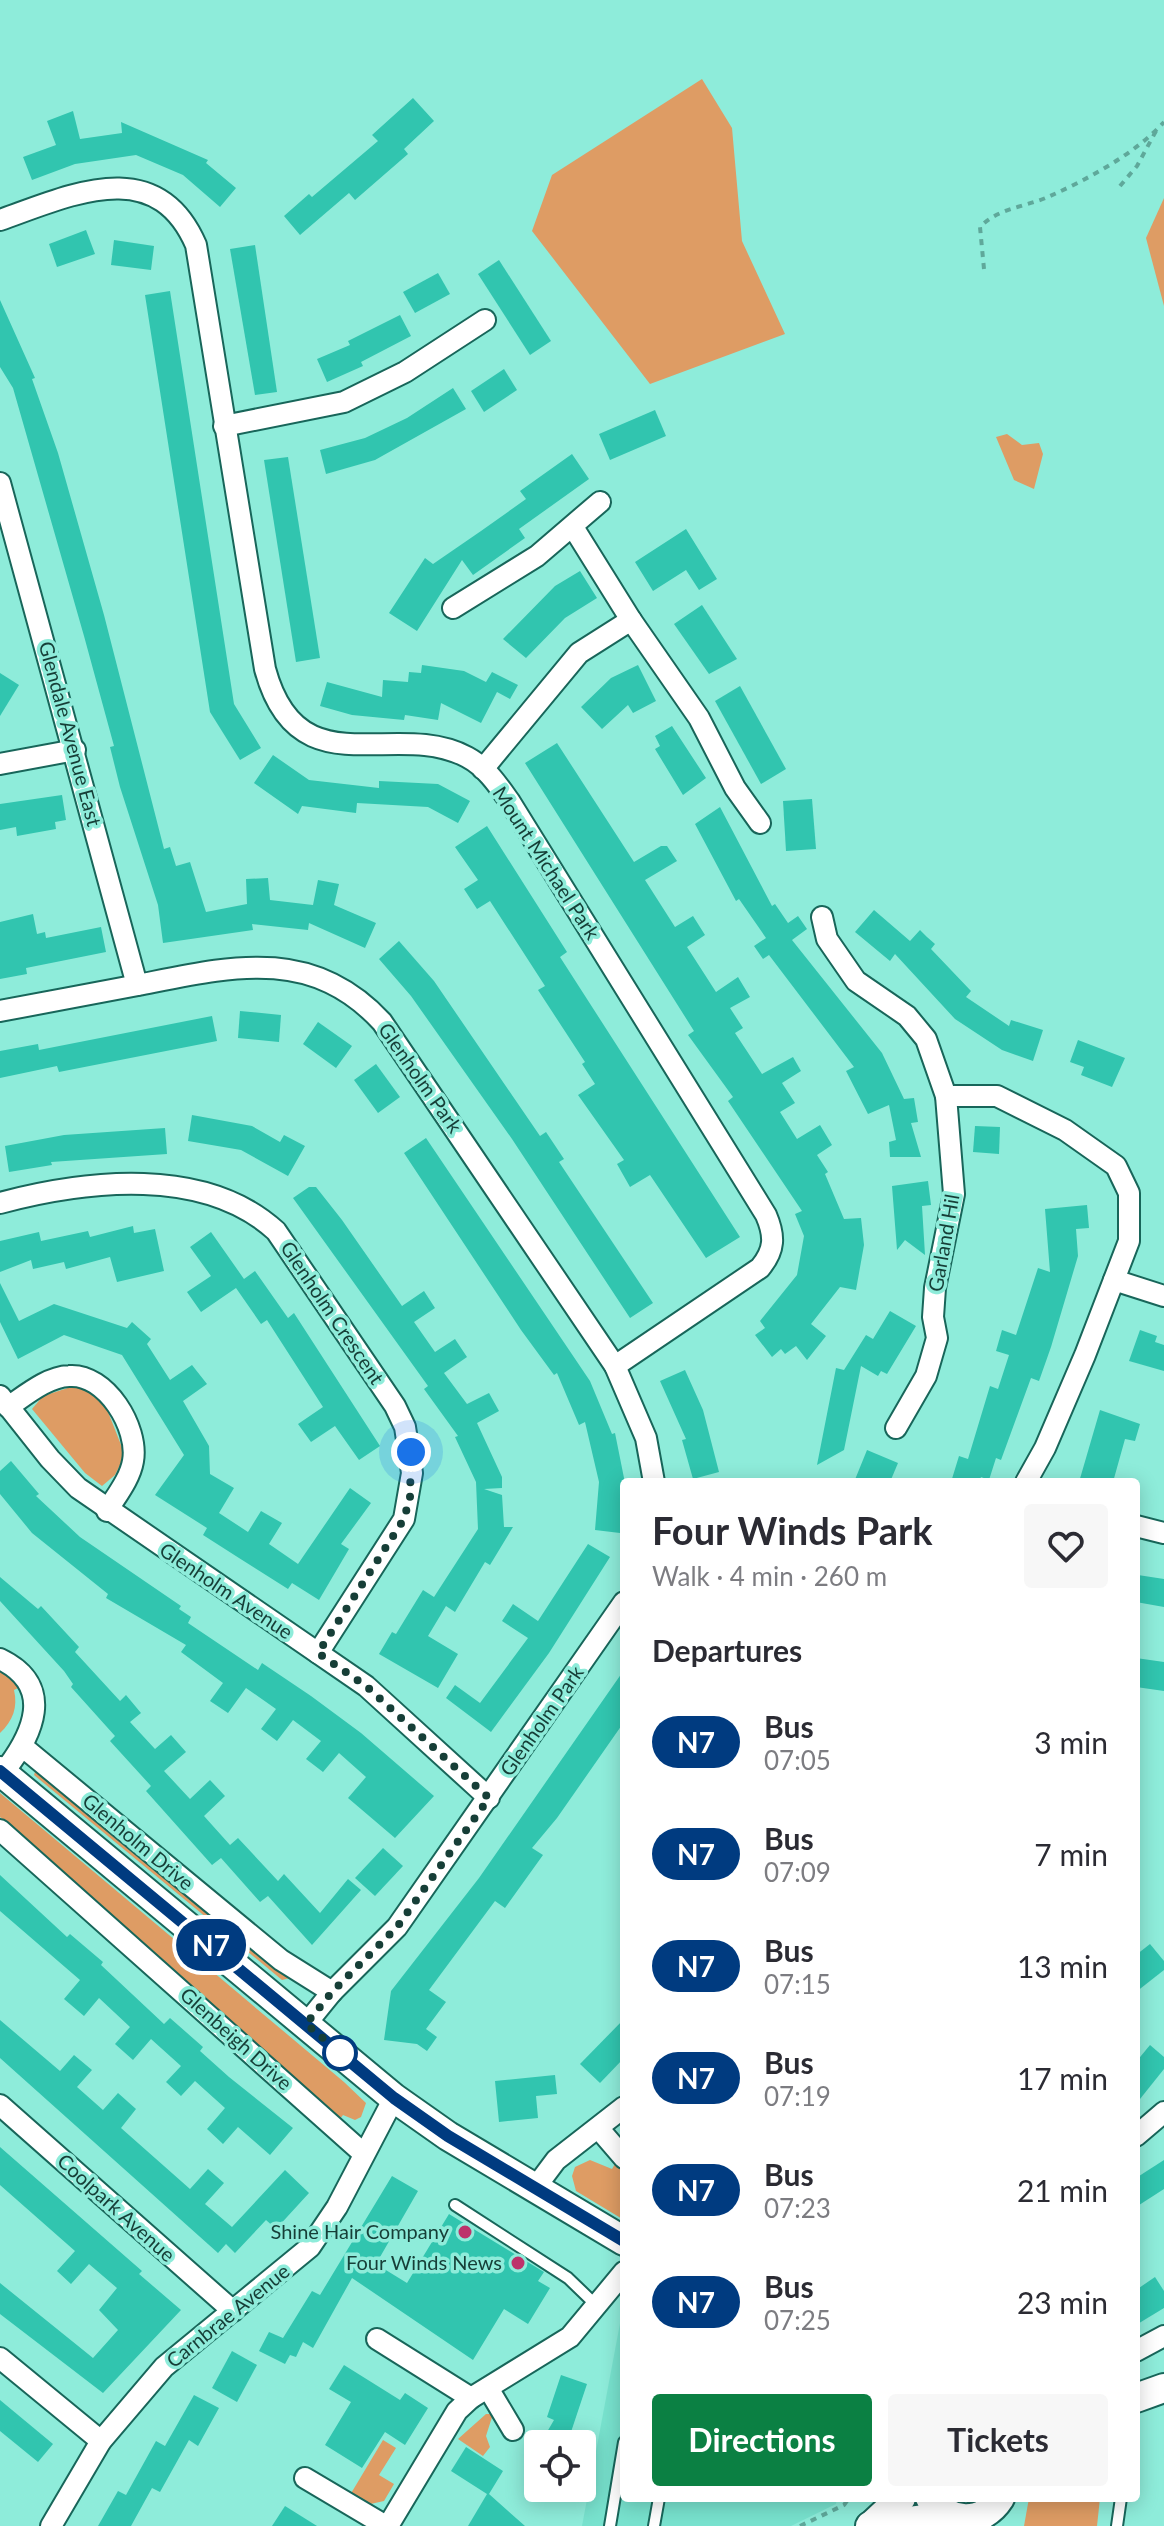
<!DOCTYPE html>
<meta charset="utf-8">
<style>
:root{--surface:#fff;--page:#f7f7f7;--text:#2b2b33;--muted:#7c7c81;--accent:#0b8043}
body{margin:0;font-family:Lato,sans-serif;background:var(--page);color:var(--text);height:100vh;display:flex;flex-direction:column;font-size:30px;white-space:nowrap}
*{box-sizing:border-box;margin:0}
p{font-size:26px;color:var(--muted)}
.icon{flex:none;width:44px;height:44px;fill:none;stroke:currentColor;stroke-width:2;stroke-linecap:round;stroke-linejoin:round}
.map{position:relative;flex:1;overflow:hidden}
.sheet{position:absolute;left:620px;top:1478px;width:520px;height:1024px;display:flex;flex-direction:column;background:var(--surface);border-radius:8px;box-shadow:0 4px 20px #0003}
.sheet>*{flex:none}
.badge{padding:0 16px;border-radius:26px;font-size:28px;line-height:52px}
.controls{position:absolute;left:524px;top:2430px;display:grid;gap:16px}
.controls a{display:grid;place-items:center;width:72px;height:72px;border-radius:8px;background:var(--surface);box-shadow:0 4px 20px #0003;font-size:40px}
.you{position:absolute;width:40px;height:40px;margin:-20px;border:6px solid #fff;border-radius:50%;background:#1a73e8;box-shadow:0 0 0 12px #1a73e833}
.map>.badge{position:absolute;translate:-50% -50%;box-shadow:0 0 0 4px #fff}
h2{padding:0 32px;font-size:30px;line-height:72px}
.round{display:grid;place-items:center;flex:none;width:84px;height:84px;border-radius:8px;background:var(--page)}
.headline{display:flex;align-items:center;justify-content:space-between;height:136px;padding:0 32px}
h1{font-size:38px;font-weight:700;line-height:60px}
.action{display:flex;gap:16px;margin-top:auto;padding:16px 32px}
.action a{flex:1;height:92px;border-radius:8px;background:var(--accent);color:#fff;font-size:32px;font-weight:700;line-height:92px;text-align:center}
.action a+a{background:var(--page);color:var(--text)}
ul{padding:0;list-style:none}
li{display:flex;align-items:center;gap:24px;height:112px;padding:0 32px}
li div{flex:1}
li b{display:block;font-size:30px}
li em{font-style:normal}
li .badge{min-width:88px;font-weight:700;text-align:center}
.map>svg:first-child{display:block}
.built{fill:#78e2ce}
.green{fill:#de9c64}
.building{fill:#31c5af}
.lines{fill:none;stroke-linecap:round;stroke-linejoin:round}
.lane-casing{stroke:#18665a;stroke-width:14}
.street-casing{stroke:#18665a;stroke-width:24}
.secondary-casing{stroke:#18665a;stroke-width:32}
.path{stroke:#5fa89a;stroke-width:4;stroke-dasharray:6 6;stroke-linecap:butt}
.lane{stroke:#fff;stroke-width:10}
.street{stroke:#fff;stroke-width:20}
.secondary{stroke:#fff;stroke-width:28}
.line-casing{stroke:#fff;stroke-width:18}
.line{stroke:#003b80;stroke-width:12}
.walk{stroke:#163e37;stroke-width:8;stroke-dasharray:0 14.4}
.stop-dot{fill:#fff;stroke:#003b80;stroke-width:4}
.poi-dot{fill:#bd326b;stroke:#8eecda;stroke-width:3}
.labels{text-anchor:middle;stroke-width:7;stroke-linejoin:round;paint-order:stroke}
.street-label{font-size:20px;fill:#163e37;stroke:#8eecda}
.poi-label{font-size:20px;fill:#163e37;stroke:#8eecda;text-anchor:end}
</style>
<div class="map">
<svg width="1164" height="2526" viewBox="0 0 1164 2526">
<rect width="100%" height="100%" fill="#8eecda"/>
<path class="built" d="M624 2302V2498H837L836 2504 791 2526H582Z"/>
<g class="green">
<path d="M702 79 732 128 742 241 785 334 650 384 532 231 552 175Z"/>
<path d="M1164 198V306L1146 238Z"/>
<path d="M1007 434 1022 445 1039 443 1043 454 1034 489 1014 480 996 437Z"/>
<path d="M77 1385 103 1399 125 1455 115 1475 102 1486 85 1473 32 1409 43 1396Z"/>
<path d="M0 1670 13 1678 18 1688 14 1690C18 1707 13 1721 0 1733Z"/>
<path d="M36 1769 290 1978 282 1980 34 1775Z"/>
<path d="M0 1793 344 2082 366 2103 361 2117 355 2120 343 2115 340 2119 0 1817Z"/>
<path d="M590 2160 612 2169 615 2164 624 2172V2220L576 2191 572 2176 575 2167Z"/>
<path d="M486 2414H493L486 2436 490 2447 483 2456 458 2439Z"/>
<path d="M383 2440 396 2448 379 2475 394 2484 384 2501 366 2505 350 2495Z"/>
<path d="M1029 2498H1100L1097 2526H1024Z"/>
</g>
<g class="building">
<path d="M413 98 434 121 404 149 408 154 355 200 349 193 300 235 284 216 309 194 312 197 378 141 372 135Z"/>
<path d="M73 111 80 139 122 133 121 122 208 160 206 163 236 188 220 207 183 175 136 155 75 164 32 180 23 157 56 145 47 121Z"/>
<path d="M86 230 95 254 57 267 49 244Z"/>
<path d="M114 240 154 246 151 270 111 265Z"/>
<path d="M255 245 277 392 255 395 230 249Z"/>
<path d="M499 260 551 341 530 355 478 274Z"/>
<path d="M438 273 450 294 415 313 403 292Z"/>
<path d="M170 291 234 704 261 748 240 760 210 712 145 295Z"/>
<path d="M0 300 35 378 32 379 58 453 104 615 164 849 170 847 176 866 190 862 206 912 247 904 246 879 268 878 270 900 313 905 318 880 339 884 334 905 376 923 365 948 309 923 308 930 252 924 253 930 163 943 158 905 120 787 110 747 114 746 84 636 13 388 0 367Z"/>
<path d="M400 315 411 336 361 362 363 366 327 382 317 359 350 345 348 341Z"/>
<path d="M504 369 517 390 484 412 471 391Z"/>
<path d="M453 388 466 409 375 460 326 474 320 450 365 438 407 418Z"/>
<path d="M655 410 666 436 610 460 599 434Z"/>
<path d="M572 454 589 479 519 529 525 538 473 575 462 560 417 631 389 613 425 558 433 564 481 531 526 499 520 491Z"/>
<path d="M288 457 320 658 296 662 264 460Z"/>
<path d="M686 529 717 579 699 590 686 570 653 591 635 562Z"/>
<path d="M580 571 597 598 565 618 526 658 503 639 555 586Z"/>
<path d="M702 605 737 659 709 674 674 624Z"/>
<path d="M422 665 464 671 486 682 492 672 518 685 510 699 497 692 481 723 441 703 438 720 405 715 404 720 352 715 320 706 327 682 382 697 383 680 408 682 409 672 421 673Z"/>
<path d="M638 665 656 701 633 713 628 705 602 729 581 707 611 678Z"/>
<path d="M0 673 19 685 0 716Z"/>
<path d="M740 686 786 769 761 784 715 701Z"/>
<path d="M672 726 706 778 683 795 655 749 660 746 655 736Z"/>
<path d="M557 743 634 862 661 846H667L677 861 645 880 675 927 693 916 705 935 687 947 716 992 738 977 750 997 730 1008 743 1028 735 1033 762 1074 793 1057 801 1071 782 1083 795 1103 780 1112 797 1139 820 1125 832 1145 817 1155 828 1172 825 1174 844 1219 861 1218 864 1245 856 1290 840 1287 811 1324 826 1336 807 1360 796 1346 785 1354 781 1349 772 1357 755 1335 765 1328 760 1321 797 1275 804 1236 795 1214 802 1211 728 1101 733 1097 688 1035 694 1031 525 763Z"/>
<path d="M273 755 309 780 379 788V781L438 784 470 801 458 823 428 807 357 803 356 813 302 806 298 814 254 783Z"/>
<path d="M62 795 66 820 55 822 56 829 17 836 16 827 0 830V804Z"/>
<path d="M812 799 816 849 786 851 783 801Z"/>
<path d="M720 807 772 906 775 904 788 923 798 916 807 929 792 940 882 1053 904 1099 914 1098 918 1122 911 1123 921 1157H890L889 1142 896 1140 889 1105 868 1114 846 1071 854 1067 769 955 763 959 754 946 766 938 739 899 736 901 695 824Z"/>
<path d="M487 826 567 952 560 957 740 1237 706 1258 650 1175 630 1187 617 1164 624 1160 578 1095 595 1084 582 1064 585 1062 538 990 545 986 490 901 477 909 464 889 478 880 455 847Z"/>
<path d="M874 910 910 941 920 930 927 937 935 944 931 949 971 991 966 997 1009 1026 1011 1020 1043 1030 1033 1061 1002 1050 955 1019 895 954 890 961 855 932Z"/>
<path d="M33 914 37 934 45 932 46 938 101 927 106 952 26 968 27 974 0 979V922Z"/>
<path d="M399 941 434 981 540 1136 546 1132 564 1159 559 1162 653 1303 630 1318 512 1139 411 996 379 959Z"/>
<path d="M240 1011 281 1015 279 1042 238 1038Z"/>
<path d="M212 1016 217 1041 59 1072 57 1066 0 1078V1051L38 1044 39 1050Z"/>
<path d="M318 1022 352 1046 336 1068 303 1044Z"/>
<path d="M1078 1040 1125 1058 1112 1087 1081 1075 1084 1067 1070 1062Z"/>
<path d="M376 1064 400 1097 378 1113 354 1080Z"/>
<path d="M192 1115 252 1126 280 1142 284 1135 305 1146 288 1176 241 1150 188 1141Z"/>
<path d="M975 1126 1000 1127 999 1154 973 1152Z"/>
<path d="M165 1128 167 1154 51 1162 52 1165 9 1172 5 1146 64 1135Z"/>
<path d="M426 1138 590 1381 612 1434 615 1433 624 1478 620 1533 595 1530 599 1482 585 1422 579 1425 557 1373 554 1375 521 1330 404 1153Z"/>
<path d="M928 1181 931 1205 922 1206 925 1255 905 1240 897 1250 892 1186Z"/>
<path d="M309 1187H316L342 1220 402 1306 424 1291 435 1308 414 1322 435 1352 455 1339 467 1357 444 1373 467 1404 489 1393 499 1411 477 1423 502 1477V1488L484 1489 502 1495 504 1527H513L490 1565 485 1562 455 1612 446 1606 428 1636 458 1654 438 1688 379 1654 392 1632 396 1634 423 1590 434 1597 478 1529 476 1482 455 1437 458 1436 424 1389 428 1386 293 1198Z"/>
<path d="M1087 1205 1089 1228 1076 1229 1078 1256 1051 1347 1039 1381 1031 1378 1001 1460 996 1458 989 1480 981 1477 979 1482H951L959 1456 968 1459 990 1386 998 1389 1009 1355 996 1351 1002 1330 1016 1335 1038 1268 1050 1272 1045 1209Z"/>
<path d="M133 1226 134 1233 155 1229 164 1271 117 1282 110 1257 66 1269 64 1262 33 1269 31 1260 0 1272V1241L39 1232 41 1241 88 1231 90 1237Z"/>
<path d="M211 1232 244 1279 255 1271 288 1318 294 1313 380 1446 359 1460 335 1426 311 1442 298 1424 323 1407 267 1320 261 1324 236 1288 201 1312 187 1292 211 1276 190 1247Z"/>
<path d="M0 1283 19 1321 54 1304 127 1328 132 1322 151 1339 147 1344 170 1380 192 1365 207 1384 183 1401 209 1446 210 1474 234 1488 219 1513 248 1532 261 1511 282 1523 269 1544 298 1564 350 1488 371 1503 341 1544 349 1549 319 1600 292 1583 288 1589 239 1558 203 1535 207 1528 155 1495 184 1455 122 1355 64 1335 18 1359 0 1322Z"/>
<path d="M890 1311 916 1326 887 1374 881 1371 878 1376 861 1366 844 1450 817 1465 836 1368 844 1370 866 1335 873 1339Z"/>
<path d="M1140 1330 1157 1336 1155 1342 1164 1345V1371L1129 1361Z"/>
<path d="M685 1370 703 1410 719 1472 693 1479 682 1440 686 1439 660 1381Z"/>
<path d="M1100 1410 1140 1424 1135 1441 1125 1439 1113 1482H1079Z"/>
<path d="M867 1450 898 1463 890 1482H854Z"/>
<path d="M11 1461 39 1494 36 1496 80 1537 181 1606 179 1609 191 1617 188 1623 258 1670 262 1663 311 1696 361 1733 434 1796 395 1838 348 1798 366 1777 339 1753 323 1772 306 1759 321 1741 293 1720 277 1741 261 1729 276 1709 246 1688 228 1713 210 1701 223 1683 181 1652 186 1645 106 1598 108 1594 32 1533 0 1494V1471Z"/>
<path d="M588 1544 610 1557 549 1653 491 1732 446 1698 455 1685 480 1703 528 1638 502 1621 513 1604 538 1621Z"/>
<path d="M1138 1575 1164 1579V1607L1136 1602Z"/>
<path d="M0 1577 38 1609 41 1606 79 1647 75 1652 120 1701 126 1695 141 1713 130 1722 155 1749 171 1735 186 1752 164 1771 190 1799 210 1780 225 1796 204 1816 230 1845 238 1838 278 1881 284 1874 320 1913 348 1879 361 1890 312 1945 268 1896 260 1902 221 1858 212 1865 146 1791 151 1786 110 1741 115 1736 71 1687 73 1684 64 1671 0 1601Z"/>
<path d="M1136 1658 1164 1662V1691L1136 1687Z"/>
<path d="M624 1670V1722L557 1818 532 1848 543 1855 505 1908 495 1901 429 1990 446 2002 426 2029 437 2037 427 2051 417 2044 384 2040 391 1991 479 1878Z"/>
<path d="M383 1848 403 1866 375 1896 355 1878Z"/>
<path d="M0 1875 67 1937 70 1934 103 1962 101 1965 164 2024 170 2018 203 2047 200 2051 229 2077 293 2128 270 2155 238 2127 223 2144 207 2129 225 2108 195 2081 181 2096 166 2082 181 2066 151 2039 133 2060 115 2044 130 2027 99 1998 84 2016 64 1999 80 1980 0 1911Z"/>
<path d="M1150 1944 1164 1961V1970L1136 1992V1955Z"/>
<path d="M624 2019V2058L600 2083 580 2064Z"/>
<path d="M0 2020 60 2071 74 2055 92 2070 77 2087 103 2110 118 2093 136 2109 121 2128 190 2189 208 2169 224 2183 205 2204 232 2227 285 2170 309 2193 276 2229 266 2220 235 2253 226 2244 218 2253 0 2058Z"/>
<path d="M1150 2045 1164 2057V2069L1136 2104V2062Z"/>
<path d="M555 2075 557 2094 536 2096 538 2118 499 2122 495 2081Z"/>
<path d="M0 2147 142 2271 139 2274 181 2310 103 2393 0 2314V2283L93 2358 118 2330 99 2310 117 2288 89 2264 71 2284 57 2271 75 2251 0 2185Z"/>
<path d="M1164 2160V2189L1136 2207V2178Z"/>
<path d="M392 2176 418 2191 376 2264 407 2283 449 2214 544 2272 538 2281 550 2288 528 2324 504 2309 473 2360 352 2278 313 2348 303 2342 296 2357 290 2355 285 2364 259 2351 269 2332 283 2338 312 2291 320 2295Z"/>
<path d="M1155 2277 1164 2291V2308L1136 2325V2290Z"/>
<path d="M232 2351 257 2365 237 2402 212 2388Z"/>
<path d="M344 2365 400 2400 405 2393 428 2408 405 2445 385 2432 362 2468 325 2445 351 2402 329 2389Z"/>
<path d="M561 2375 587 2384 567 2444H540L554 2420 547 2417Z"/>
<path d="M194 2395 219 2408 198 2446 189 2440 160 2492 152 2488 131 2526H98L118 2491 126 2495 156 2441 165 2446Z"/>
<path d="M0 2400 53 2444 38 2462 0 2431Z"/>
<path d="M466 2447 503 2471 489 2494 525 2526H468L487 2494 451 2471Z"/>
<path d="M285 2506 317 2526H272Z"/>
</g>
<g class="lines">
<g class="lane-casing">
<g id="lane">
<path d="M455 2205 568 2278 597 2306"/>
<path d="M610 2526 624 2442"/>
<path d="M654 2526 659 2498"/>
<path d="M1117 2526 1121 2498"/>
</g>
</g>
<g class="street-casing">
<g id="street">
<path d="M0 220C71 195 156 153 196 245L265 669C298 791 394 718 467 757 486 767 498 785 510 802L766 1215C775 1236 775 1250 760 1268L615 1366"/>
<path d="M224 426 344 402 405 372 485 320"/>
<path d="M0 483 137 985"/>
<path d="M573 527 631 620"/>
<path d="M453 608 537 556 600 502"/>
<path d="M0 764 75 750"/>
<path d="M483 769 579 653 631 620 699 718 735 788 760 823"/>
<path d="M822 917 827 939 856 981 907 1016 926 1039 946 1096"/>
<path d="M0 1011C46 1002 92 994 138 985 229 967 311 945 382 1022L615 1366 646 1438 654 1482"/>
<path d="M0 1203C86 1180 205 1166 276 1231L395 1406 405 1427 412 1473 404 1519 318 1653"/>
<path d="M1114 1280 1164 1296"/>
<path d="M0 1396 50 1459 78 1488 366 1686 489 1798"/>
<path d="M8 1407C26 1395 47 1377 69 1376 106 1373 139 1428 133 1461 130 1479 116 1496 107 1511"/>
<path d="M896 1428 926 1376 937 1338 933 1317 935 1288 954 1194 946 1096H997L1065 1130 1116 1166 1129 1193V1241L1085 1355 1045 1448 1026 1482"/>
<path d="M1136 1526 1164 1533"/>
<path d="M0 1659C56 1686 33 1735 3 1773"/>
<path d="M23 1747 281 1960 332 1992"/>
<path d="M0 1830 364 2154"/>
<path d="M306 2024 332 1992 397 1927 624 1602"/>
<path d="M0 2105 233 2311"/>
<path d="M599 2129 624 2158"/>
<path d="M1136 2136 1164 2112"/>
<path d="M535 2188 556 2160 624 2107"/>
<path d="M377 2339 471 2398"/>
<path d="M1136 2351 1164 2336"/>
<path d="M0 2358 101 2441"/>
<path d="M488 2388 513 2430"/>
<path d="M305 2478 386 2526"/>
<path d="M51 2526 101 2441 164 2367 310 2247 337 2207 394 2098"/>
<path d="M388 2526 457 2411 471 2398 570 2337 624 2272"/>
</g>
</g>
<g class="secondary-casing">
<g id="secondary">
<path d="M0 1771 394 2098 448 2136 624 2241"/>
<path d="M1136 2398 1164 2388"/>
<path d="M930 2498C949 2524 982 2526 1000 2498"/>
<path d="M870 2526 949 2516"/>
<path d="M871 2526 901 2498"/>
</g>
</g>
<g class="path">
<path d="M1120 186 1137 166 1156 131"/>
<path d="M984 269 980 227C998 208 1025 207 1048 197 1088 179 1135 154 1164 122"/>
<path d="M800 2526 844 2505 849 2498"/>
</g>
<use href="#lane" class="lane"/>
<use href="#street" class="street"/>
<use href="#secondary" class="secondary"/>
</g>
<g class="lines">
<g class="line-casing">
<path id="line" d="M0 1771 394 2098 448 2136 624 2241"/>
</g>
<use href="#line" class="line"/>
<path class="walk" d="M340 2053 348 2059 306 2024 332 1992 397 1927 489 1798 366 1686 318 1653 404 1519 410 1497 411 1452"/>
</g>
<circle class="stop-dot" cx="340" cy="2053" r="16"/>
<g class="poi-dot">
<circle cx="465" cy="2232" r="8"/>
<circle cx="518" cy="2263" r="8"/>
</g>
<g class="labels">
<g class="street-label">
<text transform="translate(70 734) rotate(75)" y="7">Glendale Avenue East</text>
<text transform="translate(546 863) rotate(57)" y="7">Mount Michael Park</text>
<text transform="translate(420 1078) rotate(55)" y="7">Glenholm Park</text>
<text transform="translate(944 1243) rotate(-80)" y="7">Garland Hil</text>
<text transform="translate(332 1313) rotate(56)" y="7">Glenholm Crescent</text>
<text transform="translate(226 1591) rotate(34)" y="7">Glenholm Avenue</text>
<text transform="translate(542 1721) rotate(-55)" y="7">Glenholm Park</text>
<text transform="translate(138 1842) rotate(40)" y="7">Glenholm Drive</text>
<text transform="translate(236 2039) rotate(42)" y="7">Glenbeigh Drive</text>
<text transform="translate(116 2208) rotate(42)" y="7">Coolpark Avenue</text>
<text transform="translate(228 2316) rotate(-39)" y="7">Carnbrae Avenue</text>
</g>
<g class="poi-label">
<text x="449" y="2239">Shine Hair Company</text>
<text x="502" y="2270">Four Winds News</text>
</g>
</g>
</svg>
<div class="controls">
<a><svg class="icon" aria-label="locate" viewBox="0 0 24 24"><circle cx="12" cy="12" r="6"/><path d="M12 2v4M12 18v4M2 12h4M18 12h4"/></svg></a>
</div>
<div class="you" style="left:411px;top:1452px"></div>
<b class="badge" style="left:211px;top:1945px;background:#003b80;color:#fff">N7</b>
<section class="sheet">
<div class="headline"><div><h1>Four Winds Park</h1><p>Walk · 4 min · 260 m</p></div><a class="round"><svg class="icon" aria-label="heart" viewBox="0 0 24 24"><path d="M12 20l-8-8c-3-5 5-10 8-4 3-6 11-1 8 4z"/></svg></a></div>
<h2>Departures</h2>
<ul>
<li><span class="badge" style="background:#003b80;color:#fff">N7</span><div><b>Bus</b><p>07:05</p></div><em>3 min</em></li>
<li><span class="badge" style="background:#003b80;color:#fff">N7</span><div><b>Bus</b><p>07:09</p></div><em>7 min</em></li>
<li><span class="badge" style="background:#003b80;color:#fff">N7</span><div><b>Bus</b><p>07:15</p></div><em>13 min</em></li>
<li><span class="badge" style="background:#003b80;color:#fff">N7</span><div><b>Bus</b><p>07:19</p></div><em>17 min</em></li>
<li><span class="badge" style="background:#003b80;color:#fff">N7</span><div><b>Bus</b><p>07:23</p></div><em>21 min</em></li>
<li><span class="badge" style="background:#003b80;color:#fff">N7</span><div><b>Bus</b><p>07:25</p></div><em>23 min</em></li>
</ul>
<div class="action"><a>Directions</a><a>Tickets</a></div>
</section>
</div>
